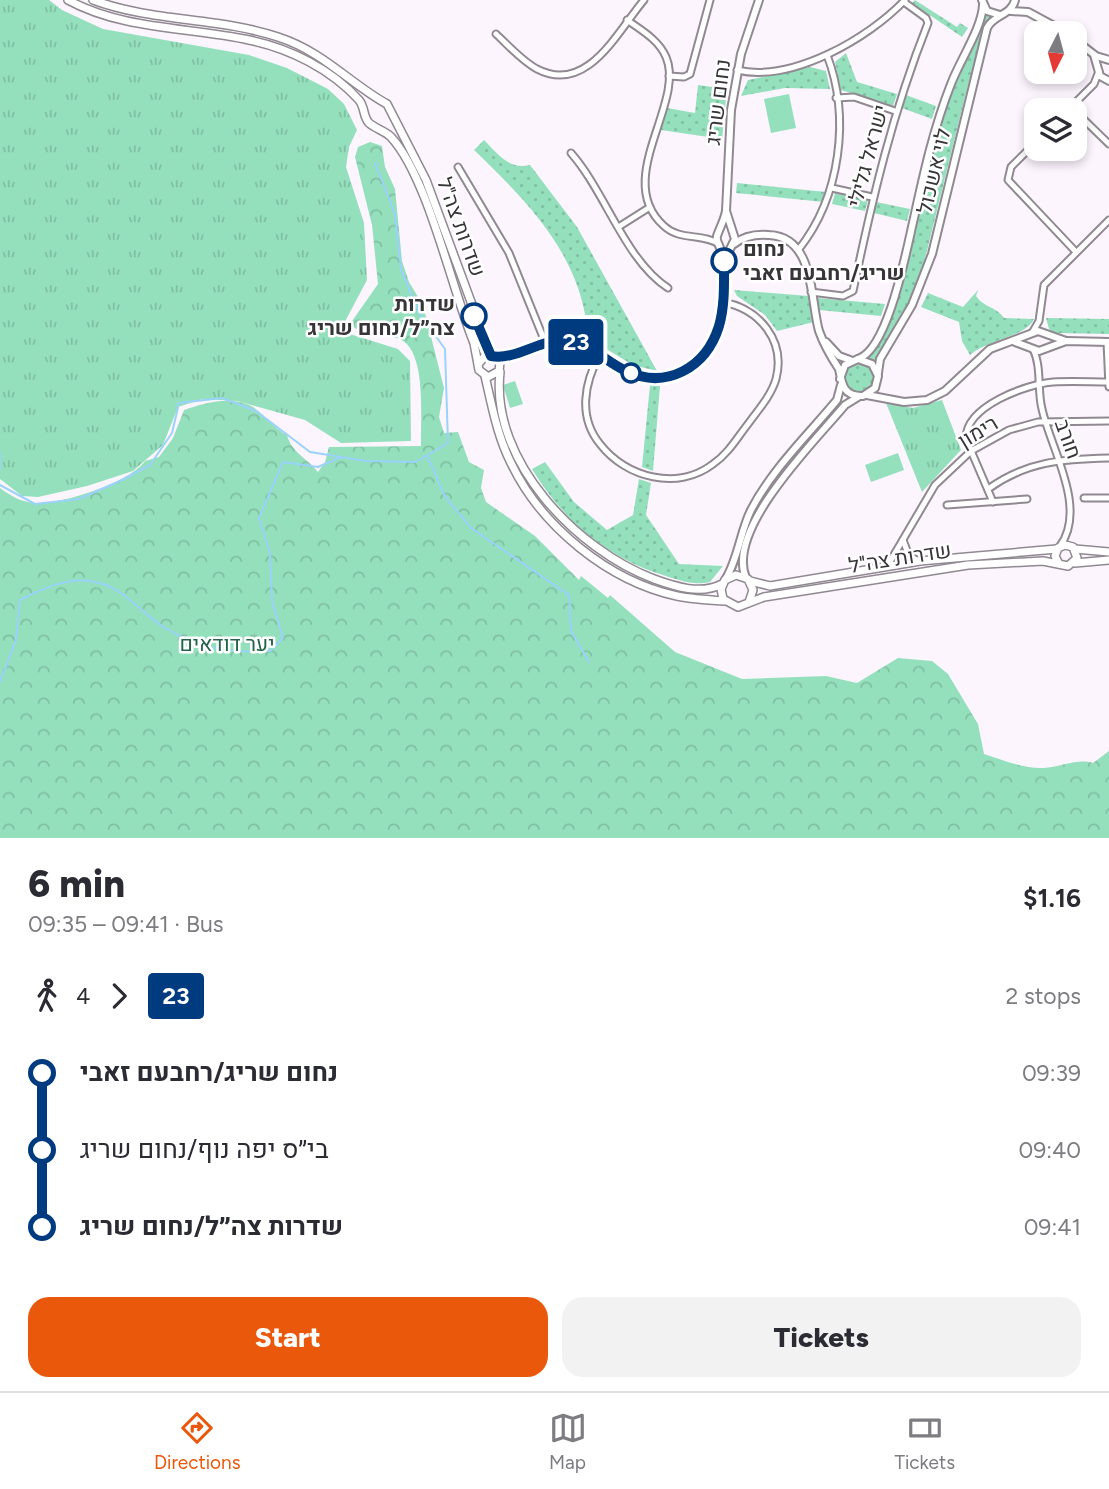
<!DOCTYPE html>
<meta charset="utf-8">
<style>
:root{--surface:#fff;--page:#f2f2f3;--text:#2b2b33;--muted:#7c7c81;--line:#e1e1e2;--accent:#ea580c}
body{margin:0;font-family:Figtree,Heebo,sans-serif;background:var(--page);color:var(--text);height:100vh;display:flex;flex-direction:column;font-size:26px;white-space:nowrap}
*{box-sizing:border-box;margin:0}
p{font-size:23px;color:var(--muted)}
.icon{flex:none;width:38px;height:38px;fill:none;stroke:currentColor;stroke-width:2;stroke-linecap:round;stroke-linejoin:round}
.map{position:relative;height:838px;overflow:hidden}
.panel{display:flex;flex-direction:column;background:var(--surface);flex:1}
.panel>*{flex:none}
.badge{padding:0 14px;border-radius:5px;font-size:24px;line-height:46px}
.needle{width:46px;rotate:186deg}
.tools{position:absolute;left:1024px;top:21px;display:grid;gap:14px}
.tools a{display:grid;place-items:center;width:63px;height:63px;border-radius:14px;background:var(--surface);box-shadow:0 4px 10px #0003;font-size:35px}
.map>.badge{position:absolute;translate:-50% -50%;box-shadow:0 0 0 4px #fff}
.legs{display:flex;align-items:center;gap:10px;height:77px;padding:0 28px;font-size:23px}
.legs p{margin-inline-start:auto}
.overview{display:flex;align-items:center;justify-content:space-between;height:119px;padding:0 28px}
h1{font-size:38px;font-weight:800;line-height:52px}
.primary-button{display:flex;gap:14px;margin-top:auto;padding:14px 28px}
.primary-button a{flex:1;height:80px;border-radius:21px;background:var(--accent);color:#fff;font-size:28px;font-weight:800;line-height:80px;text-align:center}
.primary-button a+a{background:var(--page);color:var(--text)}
ul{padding:0 28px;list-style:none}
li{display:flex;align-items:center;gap:24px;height:77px;font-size:26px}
li i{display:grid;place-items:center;width:10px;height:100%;margin:0 9px;background:currentColor}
li i::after{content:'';width:18px;height:18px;margin:-9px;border:5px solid;border-radius:50%;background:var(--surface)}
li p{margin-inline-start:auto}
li:first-child i{background:linear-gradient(#0000 50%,currentColor 0)}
li:last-child i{background:linear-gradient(currentColor 50%,#0000 0)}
.tabs{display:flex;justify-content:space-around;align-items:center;height:98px;border-top:2px solid var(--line);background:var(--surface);font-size:19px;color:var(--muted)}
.tabs a{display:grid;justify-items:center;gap:4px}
.tabs .current{color:var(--accent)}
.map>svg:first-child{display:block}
.grass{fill:url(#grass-tufts)}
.forest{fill:url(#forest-crowns)}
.park{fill:url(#park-dots)}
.pitch{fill:#94dfbc}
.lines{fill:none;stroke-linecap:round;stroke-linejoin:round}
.stream{stroke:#9bd2fc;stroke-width:2}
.minor-casing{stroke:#918992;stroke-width:9}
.tertiary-casing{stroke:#918992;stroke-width:10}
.secondary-casing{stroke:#918992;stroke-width:10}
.minor{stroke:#fff;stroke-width:5}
.tertiary{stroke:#fff;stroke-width:6}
.secondary{stroke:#fff;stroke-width:7}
.line-1-casing{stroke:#fff;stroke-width:16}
.line-1{stroke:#003b80;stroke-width:10}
.stop-1-dot{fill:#fff;stroke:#003b80;stroke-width:3.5}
.labels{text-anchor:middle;stroke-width:5;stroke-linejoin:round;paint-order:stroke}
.street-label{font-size:21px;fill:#383538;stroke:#fff}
.stop-label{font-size:21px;font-weight:bold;fill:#383538;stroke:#fff;text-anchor:start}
.park-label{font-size:21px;fill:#23644a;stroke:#fff}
</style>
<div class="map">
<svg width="1109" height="838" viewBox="0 0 1109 838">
<defs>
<pattern id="grass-tufts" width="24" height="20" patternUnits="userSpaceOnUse" patternTransform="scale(1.75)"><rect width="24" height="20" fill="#94dfbc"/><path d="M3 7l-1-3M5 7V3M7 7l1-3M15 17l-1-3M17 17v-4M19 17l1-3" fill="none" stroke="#80c0a2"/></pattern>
<pattern id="forest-crowns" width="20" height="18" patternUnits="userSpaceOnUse" patternTransform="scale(1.75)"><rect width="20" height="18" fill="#94dfbc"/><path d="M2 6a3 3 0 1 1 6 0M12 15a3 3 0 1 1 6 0" fill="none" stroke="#80c0a2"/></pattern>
<pattern id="park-dots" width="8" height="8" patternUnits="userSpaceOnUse" patternTransform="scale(1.75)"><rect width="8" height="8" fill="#94dfbc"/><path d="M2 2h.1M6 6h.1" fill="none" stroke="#80c0a2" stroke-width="1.8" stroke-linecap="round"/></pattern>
</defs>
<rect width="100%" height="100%" fill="#fdf5fe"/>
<g class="grass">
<path d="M0 0H49L62 10 103 29 249 55 287 68 328 89 344 104 357 130 349 147 346 167 364 223 367 280 340 331 398 349 410 361 411 441 341 443 305 420 237 401 203 399 178 407 163 445 133 471 87 486 38 497 22 496 0 479Z"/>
<path d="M942 400 961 450 922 492 886 403 913 408Z"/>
</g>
<path class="forest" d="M370 142 382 146 385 167 395 189 402 261 409 282 423 305 444 388 439 417 444 433 458 432 469 462 484 470 481 488 486 502 535 536 579 580 581 576 608 598 610 595 675 652 742 679 826 676 857 683 898 658 932 661 948 674 978 724 984 754C1003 760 1024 769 1044 768 1061 767 1077 758 1093 763L1109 751V838H0V488C11 496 21 502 35 503 61 505 131 482 145 461L159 457 173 438 184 410C205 403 231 395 253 407 265 415 274 428 287 435 292 453 307 458 318 472L325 462 329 447 421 446C420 419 428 347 397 338 379 334 364 337 350 324L378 284 372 225 355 157 358 147Z"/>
<g class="park">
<path d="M915 0 957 27 960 23 968 28 962 37 912 3Z"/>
<path d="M986 15 991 18 984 29 968 85 922 271 910 302 876 362 867 357 883 330 900 289 944 112Z"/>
<path d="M846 53 857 82 897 94 893 106 841 90 835 62Z"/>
<path d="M810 67 826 71 830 89 785 88 741 96 748 80Z"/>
<path d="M698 85 727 89 722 139 661 130 667 108 695 113Z"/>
<path d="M903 94 936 106 932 119 899 107Z"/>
<path d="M484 140C498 154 509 170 530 165L577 227 657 371 633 365 588 338C583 257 529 203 474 150Z"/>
<path d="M737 183 826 192 824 202 736 193Z"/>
<path d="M835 193 868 200 865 211 832 204Z"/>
<path d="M876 202 910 209 907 221 874 213Z"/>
<path d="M734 290 809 296 814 322 777 331 765 315 737 296Z"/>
<path d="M978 290 976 296C983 307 997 307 1004 318L1034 319C1026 337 988 339 970 355L962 341 959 322 921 307 928 293 963 307Z"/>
<path d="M817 298 885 304 881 316 819 310Z"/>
<path d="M1046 318 1109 319V334L1055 333 1049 329Z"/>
<circle cx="859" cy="378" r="15"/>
<path d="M650 385 660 386 653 471 642 467Z"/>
<path d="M545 462 574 502 607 530 633 515 639 479 651 483 646 515 679 564 723 566 710 582C694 586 678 580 663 575 605 557 563 520 532 469Z"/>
</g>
<g class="pitch">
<path d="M789 94 796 128 771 133 764 99Z"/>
<path d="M515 381 523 404 510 408 503 385Z"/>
<path d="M898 453 904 470 871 482 865 465Z"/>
</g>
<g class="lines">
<g class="stream">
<path d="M0 453V469"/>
<path d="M428 457 444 495 471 528 569 595 571 631 589 662"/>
<path d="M0 485 35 504 79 499 120 481 150 465 172 433 179 403 222 398 256 411 310 452 366 461 416 462 448 443 445 349 419 313 401 269 395 214 375 163"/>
<path d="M0 682 16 640 20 600C50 584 84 571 116 590 135 601 149 619 167 629 203 650 230 653 270 651L283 638 272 601 270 553 259 518 283 462 318 467 341 457"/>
</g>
<g class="minor-casing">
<g id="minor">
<path d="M627 20C641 30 659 40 666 57 686 103 612 180 664 226 680 241 702 233 719 244"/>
<path d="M496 34C508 45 522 61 537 69 587 95 617 32 644 0"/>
<path d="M737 70C792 83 869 38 905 0"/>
<path d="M669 76 684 77 690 74 710 0"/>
<path d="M836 98 854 97 895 111"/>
<path d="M1071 107 1109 144"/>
<path d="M1068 110 1094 84 1099 71"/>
<path d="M1036 142 1011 167 1008 180 1076 252"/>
<path d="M571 153C606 193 625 260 668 288"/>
<path d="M458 167 509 253 545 342"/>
<path d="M832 188 872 197"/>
<path d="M620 226 650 207"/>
<path d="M799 249C840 197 851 118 827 55"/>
<path d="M811 292 843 296 853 291C873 196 892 114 928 23L926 18 904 2"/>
<path d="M1032 333 1039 321 1044 285 1109 220"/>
<path d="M1107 342 1109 387"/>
<path d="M1033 349C1042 367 1037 390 1042 409 1050 447 1088 508 1060 546"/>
<path d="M600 354C584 383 578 417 600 444 626 478 678 491 713 464 728 454 737 438 748 424 758 410 771 396 776 379 786 340 759 309 723 302"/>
<path d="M988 489C1027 461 1063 459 1109 458"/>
<path d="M1084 498H1109"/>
<path d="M993 502 966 439C965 406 1027 384 1053 382 1072 381 1091 382 1109 382"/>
<path d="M947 505 1027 499"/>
<path d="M903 540 909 556 919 561"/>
<path d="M888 565 935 485 971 451 1009 430 1038 422 1109 421"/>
</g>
</g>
<g class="tertiary-casing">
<g id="tertiary">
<path d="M982 0 987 11 1000 15"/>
<path d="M1011 11 1028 12 1067 33"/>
<path d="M1074 39 1096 56 1109 60"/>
<path d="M1094 55 1100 76 1109 81"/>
<path d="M734 244C744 236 757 234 769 235 815 237 810 299 819 331 824 345 831 357 839 369 842 385 844 397 863 396L875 388 878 376 872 364 858 359 845 365 840 379"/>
<path d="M725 259 735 239 726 211 731 110 741 54 759 0"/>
<path d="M826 342 839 356 850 360"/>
<path d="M1015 342 1039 351 1066 341 1109 342"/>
<path d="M494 356C519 359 540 338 567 341 596 343 615 371 643 377 711 391 727 310 725 260 724 252 715 243 717 236 720 227 724 221 726 211"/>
<path d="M858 359C889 349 907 247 914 218 924 172 934 127 951 84 960 60 982 28 983 5"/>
<path d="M878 373 880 359 912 305 932 254 987 28C994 14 1011 16 1015 0"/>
<path d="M867 395 904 402 927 400 945 391 990 349 1038 331 1066 341"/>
<path d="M746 578C725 529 816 440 845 405L858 397"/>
<path d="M725 580C738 560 740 532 751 510 773 468 808 435 837 400L841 385"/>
</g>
</g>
<g class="secondary-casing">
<g id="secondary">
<path d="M68 0C123 30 189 27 249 40 289 48 331 69 359 100 365 107 363 117 369 123 376 129 385 131 391 137 428 177 452 290 474 343L479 370 488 377 499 371 500 362 494 357 485 356 480 362"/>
<path d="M93 0C152 22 218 17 278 37 324 52 349 83 387 104L426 180 491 356"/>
<path d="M500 372C490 461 577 550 654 579 676 587 701 595 722 584"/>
<path d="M485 376C492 406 497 435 511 463 541 526 608 581 677 596 692 599 708 600 724 601"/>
<path d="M1075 549 1109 552"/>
<path d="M1075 563 1109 560"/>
<path d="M750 581 770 586 920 561 1057 549"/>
<path d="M749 602 753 590 748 579 736 575 725 580 721 589 723 599 738 607 764 597 968 565 1043 561 1068 566 1077 558 1073 547 1065 545 1058 548 1055 556 1059 564"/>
</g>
</g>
<use href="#minor" class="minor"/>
<use href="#tertiary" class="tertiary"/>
<use href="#secondary" class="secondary"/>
</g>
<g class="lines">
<g class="line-1-casing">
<path id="line-1" d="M474 316 491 356C517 361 541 337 569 341 591 344 606 362 626 371 666 390 706 368 719 326 725 305 724 283 724 261"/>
</g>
<use href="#line-1" class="line-1"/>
</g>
<g class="stop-1-dot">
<circle cx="724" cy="261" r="12"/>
<circle cx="474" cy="316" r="12"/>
<circle cx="631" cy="373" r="9"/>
</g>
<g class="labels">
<g class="street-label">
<text transform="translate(718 102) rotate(-83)" y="7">נחום שריג</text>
<text transform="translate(868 156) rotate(-75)" y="7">ישראל גלילי</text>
<text transform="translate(934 171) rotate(-77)" y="7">לוי אשכול</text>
<text transform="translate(461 227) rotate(70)" y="7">שדרות צה"ל</text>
<text transform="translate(978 432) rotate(-31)" y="7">רימון</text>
<text transform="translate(1068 439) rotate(70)" y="7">חורב</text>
<text transform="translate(900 558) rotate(-9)" y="7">שדרות צה"ל</text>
</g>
<g class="stop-label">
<text x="743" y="256">נחום<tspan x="743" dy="24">שריג/רחבעם זאבי</tspan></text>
<text x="455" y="311" text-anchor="end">שדרות<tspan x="455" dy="24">צה״ל/נחום שריג</tspan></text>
</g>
<g class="park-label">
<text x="227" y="651">יער דודאים</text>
</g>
</g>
</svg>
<div class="tools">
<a><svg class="needle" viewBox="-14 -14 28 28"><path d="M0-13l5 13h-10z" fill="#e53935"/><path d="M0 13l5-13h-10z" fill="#7c7c81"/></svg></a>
<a><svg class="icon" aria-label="layers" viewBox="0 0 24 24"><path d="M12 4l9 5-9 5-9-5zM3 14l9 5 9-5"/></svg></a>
</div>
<b class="badge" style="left:576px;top:342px;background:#003b80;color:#fff">23</b>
</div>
<section class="panel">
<div class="overview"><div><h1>6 min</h1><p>09:35 – 09:41 · Bus</p></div><b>$1.16</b></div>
<div class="legs"><svg class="icon" aria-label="walk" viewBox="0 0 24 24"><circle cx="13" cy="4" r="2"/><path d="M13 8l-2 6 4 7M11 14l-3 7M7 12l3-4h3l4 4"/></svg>4<svg class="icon" aria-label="forward" viewBox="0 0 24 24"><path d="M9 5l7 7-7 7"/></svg><b class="badge" style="background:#003b80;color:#fff">23</b><p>2 stops</p></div>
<ul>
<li><i style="color:#003b80"></i><b>נחום שריג/רחבעם זאבי</b><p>09:39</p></li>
<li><i style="color:#003b80"></i><span>בי״ס יפה נוף/נחום שריג</span><p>09:40</p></li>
<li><i style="color:#003b80"></i><b>שדרות צה״ל/נחום שריג</b><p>09:41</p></li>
</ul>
<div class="primary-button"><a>Start</a><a>Tickets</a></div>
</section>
<nav class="tabs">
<a class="current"><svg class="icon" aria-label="directions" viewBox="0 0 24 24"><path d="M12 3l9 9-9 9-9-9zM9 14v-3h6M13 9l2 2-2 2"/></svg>Directions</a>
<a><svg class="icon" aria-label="map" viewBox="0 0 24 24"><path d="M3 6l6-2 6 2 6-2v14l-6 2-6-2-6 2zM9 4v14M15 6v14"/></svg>Map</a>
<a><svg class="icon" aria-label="tickets" viewBox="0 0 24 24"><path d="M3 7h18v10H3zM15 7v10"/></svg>Tickets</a>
</nav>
